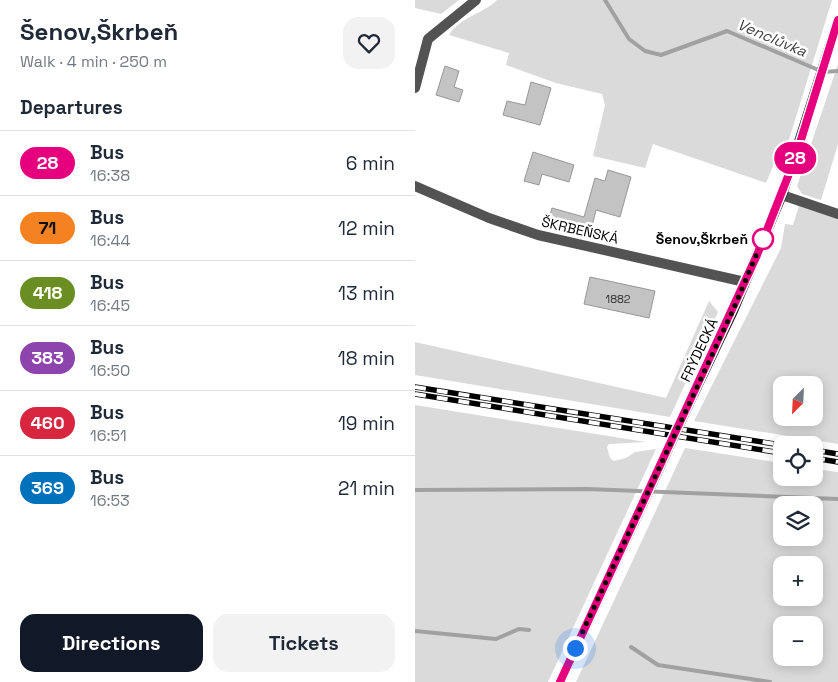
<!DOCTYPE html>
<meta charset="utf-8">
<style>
:root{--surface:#fff;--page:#f2f2f3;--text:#1f2937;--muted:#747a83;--line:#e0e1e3;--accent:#111827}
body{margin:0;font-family:"Space Grotesk",sans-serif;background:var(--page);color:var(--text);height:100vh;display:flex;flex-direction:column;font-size:19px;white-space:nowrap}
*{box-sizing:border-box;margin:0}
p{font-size:16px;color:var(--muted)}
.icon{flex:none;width:28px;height:28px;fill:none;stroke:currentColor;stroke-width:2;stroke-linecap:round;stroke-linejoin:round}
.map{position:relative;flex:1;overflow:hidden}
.details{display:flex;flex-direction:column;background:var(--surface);width:415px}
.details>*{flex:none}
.badge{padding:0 10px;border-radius:16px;font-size:18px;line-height:32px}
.needle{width:32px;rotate:204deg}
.fabs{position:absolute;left:358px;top:376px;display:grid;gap:10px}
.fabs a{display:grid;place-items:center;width:50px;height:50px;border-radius:10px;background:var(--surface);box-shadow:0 2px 12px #0003;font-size:25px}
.you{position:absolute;width:25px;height:25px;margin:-12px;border:4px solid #fff;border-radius:50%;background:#1a73e8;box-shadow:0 0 0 8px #1a73e833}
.map>.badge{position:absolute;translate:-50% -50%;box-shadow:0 0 0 2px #fff}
h2{padding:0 20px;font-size:19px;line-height:45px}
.round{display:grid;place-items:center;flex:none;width:52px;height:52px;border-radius:15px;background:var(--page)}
.head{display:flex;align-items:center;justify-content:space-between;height:85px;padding:0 20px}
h1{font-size:24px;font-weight:700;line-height:38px}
.cta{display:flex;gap:10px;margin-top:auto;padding:10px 20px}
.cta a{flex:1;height:58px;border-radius:15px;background:var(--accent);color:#fff;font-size:20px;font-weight:700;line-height:58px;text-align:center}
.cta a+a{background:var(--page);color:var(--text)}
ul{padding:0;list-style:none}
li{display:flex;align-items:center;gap:15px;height:65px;padding:0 20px;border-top:1px solid var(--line)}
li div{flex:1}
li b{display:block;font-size:19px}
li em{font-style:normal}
li .badge{min-width:55px;font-weight:700;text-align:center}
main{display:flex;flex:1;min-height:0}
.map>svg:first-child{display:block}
.green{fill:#dadada;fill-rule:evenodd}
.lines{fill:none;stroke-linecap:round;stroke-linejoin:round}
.stream{stroke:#a1a1a1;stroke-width:4}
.building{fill:#c3c3c3;stroke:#979797}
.street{stroke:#535353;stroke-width:10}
.secondary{stroke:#202020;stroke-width:10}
.rail-casing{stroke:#000;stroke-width:5.5}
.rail{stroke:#fff;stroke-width:4;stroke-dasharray:11;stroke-linecap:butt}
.secondary-bridge{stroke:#202020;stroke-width:10}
.line-casing{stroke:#fff;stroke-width:11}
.line{stroke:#e6007e;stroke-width:8}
.walk{stroke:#000;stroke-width:5;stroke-dasharray:0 9}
.stop-dot{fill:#fff;stroke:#e6007e;stroke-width:2.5}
.labels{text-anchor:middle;stroke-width:5;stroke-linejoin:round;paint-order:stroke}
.number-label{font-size:11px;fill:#313131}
.street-label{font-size:14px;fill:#000;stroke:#fff}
.stop-label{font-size:14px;font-weight:bold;fill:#000;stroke:#fff;text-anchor:end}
.water-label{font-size:15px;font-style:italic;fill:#424242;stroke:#fff}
</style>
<main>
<section class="details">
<div class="head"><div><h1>Šenov,Škrbeň</h1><p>Walk · 4 min · 250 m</p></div><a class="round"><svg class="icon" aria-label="heart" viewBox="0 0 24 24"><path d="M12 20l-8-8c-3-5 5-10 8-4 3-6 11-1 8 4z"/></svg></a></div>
<h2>Departures</h2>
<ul>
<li><span class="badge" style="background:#e6007e;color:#fff">28</span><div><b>Bus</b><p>16:38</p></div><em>6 min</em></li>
<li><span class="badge" style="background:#f58220;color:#111">71</span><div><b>Bus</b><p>16:44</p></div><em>12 min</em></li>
<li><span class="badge" style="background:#6b8e23;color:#fff">418</span><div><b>Bus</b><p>16:45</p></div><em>13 min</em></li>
<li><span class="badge" style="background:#8e44ad;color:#fff">383</span><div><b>Bus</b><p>16:50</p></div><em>18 min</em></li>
<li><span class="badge" style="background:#d7263d;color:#fff">460</span><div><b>Bus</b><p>16:51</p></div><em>19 min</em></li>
<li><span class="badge" style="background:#0072bc;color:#fff">369</span><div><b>Bus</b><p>16:53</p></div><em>21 min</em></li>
</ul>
<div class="cta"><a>Directions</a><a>Tickets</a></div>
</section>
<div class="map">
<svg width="423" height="682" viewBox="0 0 423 682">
<rect width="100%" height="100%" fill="#fff"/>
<g class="green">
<path d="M0 0H44L26 14 0 8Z"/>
<path d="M82 0H417L373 143 364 152 351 183 238 144 230 168 178 156 190 105 187 94 141 83 91 65 94 53 34 35C45 17 68 14 82 0Z"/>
<path d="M423 64V144L406 200 387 194 382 186Z"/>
<path d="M384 206 423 219V444L279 421 366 248 370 224 378 225ZM366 385H399V418H366Z"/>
<path d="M294 301 303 312 255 417 0 375V342L251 398Z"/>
<path d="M0 405 231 442 194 444 192 447 195 458 199 461 211 458 220 452 241 449 133 682H0Z"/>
<path d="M270 448 366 463V478H399V469L423 472V682H161ZM366 505H399V538H366ZM366 565H399V598H366ZM366 625H399V658H366Z"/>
</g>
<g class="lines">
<g class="stream">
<path d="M190 0 214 39 230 51 246 55 312 31 408 72 423 71"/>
<path d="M0 490 173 489 423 499"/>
<path d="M0 631 81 639 104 629 114 630"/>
<path d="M216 647 243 665 355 682"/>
</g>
</g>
<g class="building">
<path d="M30 66 44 71 39 87 48 90 44 102 21 95Z"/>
<path d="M116 82 136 88 125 125 88 115 92 101 110 105Z"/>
<path d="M118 152 159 165 154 182 127 174 124 185 109 181Z"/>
<path d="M193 170 216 177 205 217 181 210 175 234 133 222 137 208 169 217 180 178 190 181Z"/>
<path d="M175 277 240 291 234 318 169 304Z"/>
</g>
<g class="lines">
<g class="street">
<path d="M0 88 13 39 61 0"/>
<path d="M0 186 74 218 123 235 330 282"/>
<path d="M367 195 423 214"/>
</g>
<g class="secondary">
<path d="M279 393 318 311 367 195 423 20"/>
<path d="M145 682 242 473"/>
</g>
<g class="rail-casing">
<g id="rail">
<path d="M0 387 366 445"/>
<path d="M0 394 366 453"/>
<path d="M399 450 423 454"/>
<path d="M399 458 423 462"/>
</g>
</g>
<use href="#rail" class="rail"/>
<path class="secondary-bridge" d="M242 473 279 393"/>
</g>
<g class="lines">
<g class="line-casing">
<path id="line" d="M145 682 342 255 381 156 423 20"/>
</g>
<use href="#line" class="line"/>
<path class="walk" d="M160 648 318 310 348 239"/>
</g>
<circle class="stop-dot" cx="348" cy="239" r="10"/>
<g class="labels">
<g class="number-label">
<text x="203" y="303">1882</text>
</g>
<g class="street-label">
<text transform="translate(165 230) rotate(13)" y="5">ŠKRBEŇSKÁ</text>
<text transform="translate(284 350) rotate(-65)" y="5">FRÝDECKÁ</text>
</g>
<g class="stop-label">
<text x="333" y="244">Šenov,Škrbeň</text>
</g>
<g class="water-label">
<text transform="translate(357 38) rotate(23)" y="5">Venclůvka</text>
</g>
</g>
</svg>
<div class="fabs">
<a><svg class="needle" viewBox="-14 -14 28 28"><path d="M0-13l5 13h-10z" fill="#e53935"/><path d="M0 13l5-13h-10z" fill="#747a83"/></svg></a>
<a><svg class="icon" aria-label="locate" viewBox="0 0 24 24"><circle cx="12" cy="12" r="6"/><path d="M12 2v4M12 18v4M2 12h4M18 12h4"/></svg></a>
<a><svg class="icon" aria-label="layers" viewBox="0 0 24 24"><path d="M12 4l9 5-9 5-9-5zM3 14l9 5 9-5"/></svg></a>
<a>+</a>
<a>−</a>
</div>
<div class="you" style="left:160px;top:648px"></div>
<b class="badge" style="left:380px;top:158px;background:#e6007e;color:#fff">28</b>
</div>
</main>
